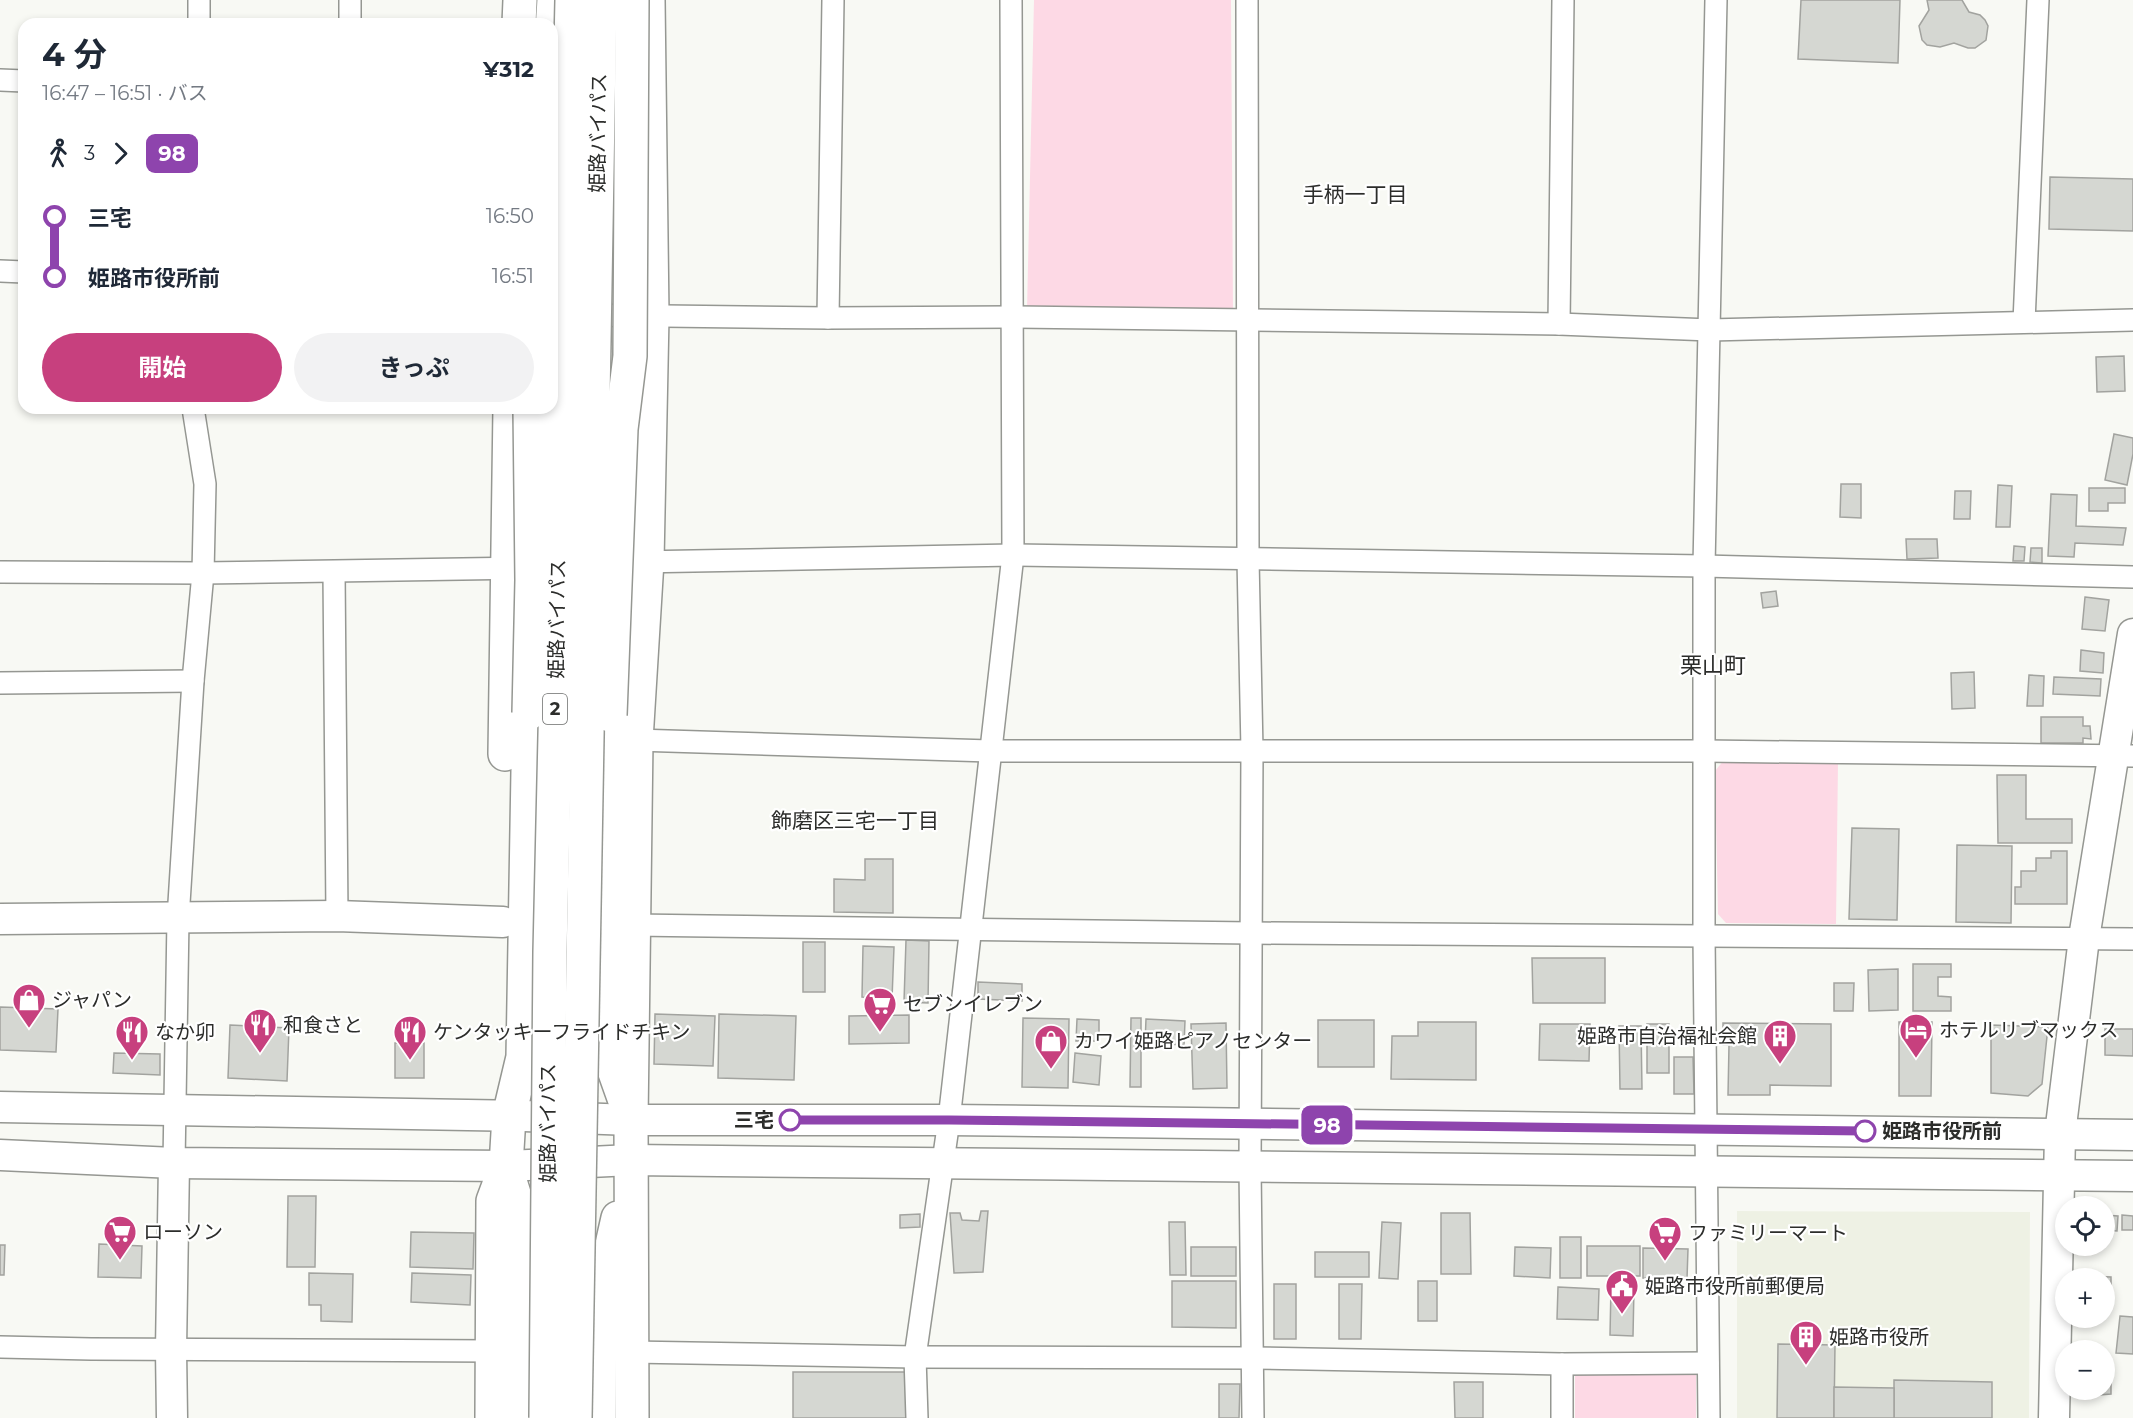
<!DOCTYPE html>
<html lang="ja">
<meta charset="utf-8">
<style>
:root{--surface:#fff;--page:#f2f2f3;--text:#1f2937;--muted:#747a83;--accent:#c7407e}
body{margin:0;font-family:Montserrat,"Noto Sans JP",sans-serif;background:var(--page);color:var(--text);height:100vh;display:flex;flex-direction:column;font-size:22px;white-space:nowrap}
*{box-sizing:border-box;margin:0}
p{font-size:20px;color:var(--muted)}
.icon{flex:none;width:33px;height:33px;fill:none;stroke:currentColor;stroke-width:2;stroke-linecap:round;stroke-linejoin:round}
.map{position:relative;flex:1;overflow:hidden}
.drawer{position:absolute;left:18px;top:18px;width:540px;height:396px;display:flex;flex-direction:column;background:var(--surface);border-radius:18px;box-shadow:0 3px 9px #0003}
.drawer>*{flex:none}
.badge{padding:0 12px;border-radius:9px;font-size:21px;line-height:39px}
.buttons{position:absolute;left:2055px;top:1196px;display:grid;gap:12px}
.buttons a{display:grid;place-items:center;width:60px;height:60px;border-radius:50%;background:var(--surface);box-shadow:0 3px 9px #0003;font-size:30px}
.map>.badge{position:absolute;translate:-50% -50%;box-shadow:0 0 0 3px #fff}
.legs{display:flex;align-items:center;gap:9px;height:66px;padding:0 24px;font-size:20px}
.legs p{margin-inline-start:auto}
.summary{display:flex;align-items:center;justify-content:space-between;height:102px;padding:0 24px}
h1{font-size:33px;font-weight:700;line-height:45px}
.primary-button{display:flex;gap:12px;margin-top:auto;padding:12px 24px}
.primary-button a{flex:1;height:69px;border-radius:36px;background:var(--accent);color:#fff;font-size:24px;font-weight:700;line-height:69px;text-align:center}
.primary-button a+a{background:var(--page);color:var(--text)}
ul{padding:0 24px;list-style:none}
li{display:flex;align-items:center;gap:21px;height:60px;font-size:22px}
li i{display:grid;place-items:center;width:9px;height:100%;margin:0 8px;background:currentColor}
li i::after{content:'';width:15px;height:15px;margin:-8px;border:4px solid;border-radius:50%;background:var(--surface)}
li p{margin-inline-start:auto}
li:first-child i{background:linear-gradient(#0000 50%,currentColor 0)}
li:last-child i{background:linear-gradient(currentColor 50%,#0000 0)}
.map>svg:first-child{display:block}
.built{fill:#eef1e4}
.green{fill:#fdd9e5}
.building{fill:#d5d7d2;stroke:#a2a39f;stroke-width:1.5}
.lines{fill:none;stroke-linecap:round;stroke-linejoin:round}
.street-casing{stroke:#959792;stroke-width:24}
.secondary-casing{stroke:#959792;stroke-width:33}
.highway-casing{stroke:#959792;stroke-width:36}
.street{stroke:#fff;stroke-width:21}
.secondary{stroke:#fff;stroke-width:30}
.highway{stroke:#fff;stroke-width:33}
.highway-bridge-casing{stroke:#959792;stroke-width:36;stroke-linecap:butt}
.highway-bridge{stroke:#fff;stroke-width:33}
.line-1-casing{stroke:#fff;stroke-width:14}
.line-1{stroke:#8e44ad;stroke-width:9}
.stop-1-dot{fill:#fff;stroke:#8e44ad;stroke-width:3}
.labels{text-anchor:middle;stroke-width:4.5;stroke-linejoin:round;paint-order:stroke}
.shield{fill:#fff;stroke:#6b6c6b;stroke-width:1.5}
.shield-label{font-size:18px;font-weight:bold;fill:#2c2d2b}
.street-label{font-size:20px;fill:#2c2d2b;stroke:#fff}
.poi-label{font-size:20px;fill:#2c2d2b;stroke:#fff;text-anchor:start}
.stop-label{font-size:20px;font-weight:bold;fill:#2c2d2b;stroke:#fff;text-anchor:end}
.neighbourhood-label{font-size:21px;fill:#2c2d2b;stroke:#fff}
.quarter-label{font-size:22px;fill:#2c2d2b;stroke:#fff}
</style>
<div class="map">
<svg width="2133" height="1418" viewBox="0 0 2133 1418">
<rect width="100%" height="100%" fill="#f8f9f4"/>
<path class="built" d="M1737 1211 2030 1212 2029 1418H1737Z"/>
<g class="green">
<path d="M1034 0H1231L1233 311 1027 310Z"/>
<path d="M1724 760 1838 763 1836 924 1726 923 1718 914 1715 771Z"/>
<rect x="1575" y="1374" width="121" height="44"/>
</g>
<g class="building">
<path d="M1801 0H1900L1898 63 1798 59Z"/>
<path d="M1927 0H1962L1969 12 1980 15 1985 20 1988 26 1986 40 1975 48H1968L1954 43 1940 47 1927 45 1922 40 1919 26 1929 10Z"/>
<path d="M2050 177 2133 179V231L2049 229Z"/>
<path d="M2124 356 2125 391 2097 392 2096 357Z"/>
<path d="M2114 434 2133 438V454L2127 485 2105 480Z"/>
<path d="M1841 484H1861V518L1840 517Z"/>
<path d="M1998 485 2012 486 2010 527H1996Z"/>
<path d="M2089 488H2125V503H2108V511H2089Z"/>
<path d="M1955 491H1971L1970 519H1954Z"/>
<path d="M2051 494 2077 495 2076 526 2126 528 2123 545 2075 543 2074 557 2048 556Z"/>
<path d="M1906 539H1937L1938 558 1907 559Z"/>
<path d="M2014 546 2025 547 2024 561H2013Z"/>
<path d="M2031 548H2042V563L2030 562Z"/>
<path d="M1776 591 1778 606 1763 608 1761 593Z"/>
<path d="M2085 597 2109 600 2105 631 2082 629Z"/>
<path d="M2081 650 2104 653 2103 673 2080 671Z"/>
<path d="M1974 672 1975 708 1952 709 1951 673Z"/>
<path d="M2029 675 2044 676 2043 706H2027Z"/>
<path d="M2054 677 2101 679 2100 696 2053 694Z"/>
<path d="M2041 717H2083V726H2090L2091 739 2083 738V743H2041Z"/>
<path d="M1997 775H2026V819H2072V843H1998Z"/>
<path d="M1852 828 1899 829 1897 920 1849 919Z"/>
<path d="M1957 845 2012 846 2011 923 1956 922Z"/>
<path d="M2051 851H2067V904H2015V887H2021V871H2036V858H2051Z"/>
<path d="M865 859H893V913L834 912V879L865 880Z"/>
<path d="M906 940 929 941 928 1003 904 1002Z"/>
<rect x="803" y="942" width="22" height="50"/>
<path d="M863 946 894 947 892 999 862 997Z"/>
<path d="M1532 958H1605V1003H1533Z"/>
<path d="M1913 964H1951V977H1938V996L1951 997V1011H1913Z"/>
<path d="M1898 969V1010L1869 1011 1868 970Z"/>
<path d="M978 982 1022 984V1001L978 999Z"/>
<path d="M1834 983H1854L1853 1011H1834Z"/>
<path d="M0 1007 58 1009 56 1052 0 1050Z"/>
<path d="M655 1014 715 1016 713 1066 654 1064Z"/>
<path d="M719 1014 796 1016 794 1080 718 1078Z"/>
<path d="M909 1015V1043L849 1044V1016Z"/>
<path d="M1023 1018 1069 1019 1068 1088 1022 1087Z"/>
<path d="M1131 1018H1141V1087H1130Z"/>
<path d="M1077 1019 1099 1020V1041H1076Z"/>
<path d="M1146 1019 1185 1021 1184 1045 1145 1043Z"/>
<rect x="1318" y="1020" width="56" height="47"/>
<path d="M1418 1022H1476V1080L1391 1079 1392 1036H1418Z"/>
<path d="M1899 1022H1932L1931 1096H1899Z"/>
<path d="M1226 1023 1227 1088 1193 1089 1191 1024Z"/>
<path d="M1723 1023 1831 1024V1086L1770 1085V1095H1728L1729 1045H1723Z"/>
<path d="M1540 1024H1590L1589 1061 1539 1060Z"/>
<rect x="1647" y="1024" width="22" height="49"/>
<path d="M230 1025 289 1028 287 1081 228 1078Z"/>
<path d="M1991 1025 2048 1027 2042 1084 2028 1096 1991 1093Z"/>
<path d="M1619 1026H1641L1642 1089H1620Z"/>
<path d="M2105 1029H2133V1056L2105 1055Z"/>
<rect x="395" y="1043" width="29" height="35"/>
<path d="M114 1053 160 1054V1075L113 1073Z"/>
<path d="M1075 1053 1101 1056 1099 1085 1073 1082Z"/>
<path d="M1674 1057H1693L1694 1094H1674Z"/>
<path d="M288 1196H316L315 1267H287Z"/>
<path d="M981 1211H988L983 1272 954 1273 950 1213H960L962 1220 979 1221Z"/>
<path d="M1441 1213H1470L1471 1274H1441Z"/>
<path d="M920 1214V1227L900 1228V1215Z"/>
<path d="M2104 1215 2118 1216 2117 1231 2104 1230Z"/>
<path d="M2122 1215 2133 1216V1230H2122Z"/>
<path d="M1169 1222H1185L1186 1275H1170Z"/>
<path d="M1382 1222 1401 1223 1398 1279 1379 1278Z"/>
<path d="M411 1232 474 1233 473 1269 410 1267Z"/>
<rect x="1560" y="1237" width="21" height="41"/>
<path d="M99 1244 142 1246 141 1278 98 1277Z"/>
<path d="M0 1245H5L4 1275H0Z"/>
<rect x="1587" y="1246" width="53" height="30"/>
<rect x="1191" y="1247" width="45" height="29"/>
<path d="M1515 1247 1551 1248 1550 1278 1514 1276Z"/>
<path d="M1643 1248 1688 1249 1687 1279 1643 1278Z"/>
<rect x="1315" y="1252" width="54" height="25"/>
<path d="M309 1273 353 1274 352 1322 321 1321V1305H309Z"/>
<path d="M412 1273 471 1275 470 1305 411 1302Z"/>
<path d="M2087 1276 2111 1277V1291H2104V1278H2087Z"/>
<path d="M1172 1281H1236V1328L1172 1327Z"/>
<rect x="1418" y="1281" width="19" height="40"/>
<rect x="1274" y="1284" width="22" height="55"/>
<path d="M1339 1284H1362L1361 1339H1339Z"/>
<path d="M1558 1287 1599 1289 1598 1320 1557 1319Z"/>
<path d="M1611 1287 1634 1288 1633 1336 1610 1335Z"/>
<path d="M2120 1316 2133 1317V1354L2116 1353Z"/>
<path d="M1778 1344 1835 1345 1834 1418H1777Z"/>
<rect x="793" y="1372" width="115" height="46"/>
<path d="M1894 1380 1992 1382V1418H1894Z"/>
<path d="M2104 1381H2111V1394L2087 1396V1389H2104Z"/>
<path d="M1454 1382H1483V1418H1455Z"/>
<path d="M1219 1384H1240L1239 1418H1219Z"/>
<path d="M1834 1387 1894 1388V1418H1834Z"/>
</g>
<g class="lines">
<g class="street-casing">
<g id="street">
<path d="M1247 0 1248 559 1252 750 1250 1167 1253 1418"/>
<path d="M199 24V0"/>
<path d="M350 24V0"/>
<path d="M0 80 24 81"/>
<path d="M0 271 24 272"/>
<path d="M583 315 828 318 1011 317 1559 324 1710 330 2133 320"/>
<path d="M828 318 833 0"/>
<path d="M2024 322 2038 0"/>
<path d="M1559 324 1563 0"/>
<path d="M637 562 1013 555 1704 566 2133 577"/>
<path d="M0 572 203 573 519 568"/>
<path d="M334 572 337 916"/>
<path d="M0 683 193 681"/>
<path d="M636 740 990 751H1705L2133 756"/>
<path d="M633 925 1252 933 2133 939"/>
<path d="M174 1163 178 919 193 681 203 573 205 484 193 408"/>
<path d="M0 1347 91 1349 493 1351"/>
<path d="M631 1352 915 1357 1253 1358 1562 1364 1708 1363"/>
<path d="M1562 1364V1418"/>
<path d="M917 1418 915 1357 949 1120 1013 555 1011 0"/>
<path d="M1709 1418 1704 936V566L1716 0"/>
</g>
</g>
<g class="secondary-casing">
<g id="secondary">
<path d="M0 919 337 916 503 922"/>
<path d="M0 1107 524 1116 631 1120H949L2133 1135"/>
<path d="M0 1155 174 1163 506 1166 631 1160 2133 1176"/>
<path d="M172 1418 171 1350 174 1163"/>
<path d="M2054 1418 2060 1134 2084 938 2133 634"/>
</g>
</g>
<g class="highway-casing">
<g id="highway">
<path d="M519 24 520 0"/>
<path d="M552 31 554 0"/>
<path d="M610 715 608 1053 624 1098"/>
<path d="M505 754 510 408"/>
<path d="M510 1181 515 1197 522 1381 520 1418"/>
<path d="M492 1418 493 1201 506 1166 509 1116 523 1057 529 713"/>
<path d="M599 1418 600 1298 618 1218"/>
<path d="M632 1418 631 1120 636 740 647 561 652 316 648 0"/>
</g>
</g>
<use href="#street" class="street"/>
<use href="#secondary" class="secondary"/>
<use href="#highway" class="highway"/>
<g class="highway-bridge-casing">
<g id="highway-bridge">
<path d="M529 713 532 580 530 408"/>
<path d="M610 715 621 429 630 356 632 0"/>
<path d="M546 1418 550 952 572 0"/>
<path d="M575 1418 600 0"/>
</g>
</g>
<use href="#highway-bridge" class="highway-bridge"/>
</g>
<g class="lines">
<g class="line-1-casing">
<path id="line-1" d="M790 1120H949L1865 1131"/>
</g>
<use href="#line-1" class="line-1"/>
</g>
<defs>
<g id="shop-pin" transform="scale(1.725)"><path d="M0 17L-7.5 6A9.5 9.5 0 1 1 7.5 6Z" fill="#c7407e" stroke="#fff"/><path d="M-5-2.5h2.3a2.7 3.5 0 0 1 5.4 0H5L5.5 6h-11ZM-1.5-2.5h3a1.5 2.3 0 0 0-3 0Z" fill="#fff"/></g>
<g id="supermarket-pin" transform="scale(1.725)"><path d="M0 17L-7.5 6A9.5 9.5 0 1 1 7.5 6Z" fill="#c7407e" stroke="#fff"/><path d="M-6-5.5h2.5l.6 2H6L4.5 2H-2.5L-4.4-4H-6ZM-1.5 3.2a1.3 1.3 0 1 0 .1 0ZM3 3.2a1.3 1.3 0 1 0 .1 0Z" fill="#fff"/></g>
<g id="restaurant-pin" transform="scale(1.725)"><path d="M0 17L-7.5 6A9.5 9.5 0 1 1 7.5 6Z" fill="#c7407e" stroke="#fff"/><path d="M-5-6h1v4h1v-4h1v4h1v-4h1v5L-1.5 .5V6h-2V.5L-5-1ZM5-6V6H3V1.5H1.5Q1.5-4 5-6Z" fill="#fff"/></g>
<g id="hotel-pin" transform="scale(1.725)"><path d="M0 17L-7.5 6A9.5 9.5 0 1 1 7.5 6Z" fill="#c7407e" stroke="#fff"/><path d="M-6-4.5h1.5V1H6V5H4.5V3h-9V5H-6ZM-4 0a1.8 1.8 0 1 1 3.6 0ZM.5 0V-2.5h3Q6-2.5 6 0Z" fill="#fff"/></g>
<g id="building-pin" transform="scale(1.725)"><path d="M0 17L-7.5 6A9.5 9.5 0 1 1 7.5 6Z" fill="#c7407e" stroke="#fff"/><path d="M-4-6H4V6H1V3H-1V6H-4ZM-2.5-4.3h1.7v1.8h-1.7ZM.8-4.3h1.7v1.8H.8ZM-2.5-1h1.7V.8h-1.7ZM.8-1h1.7V.8H.8Z" fill="#fff"/></g>
<g id="civic-pin" transform="scale(1.725)"><path d="M0 17L-7.5 6A9.5 9.5 0 1 1 7.5 6Z" fill="#c7407e" stroke="#fff"/><path d="M-.6-6.5H3V-4.5H.6V-3L4-1V1h2V6H-6V1h2V-1L-.6-3ZM-1.2 2.5V6h2.4V2.5Z" fill="#fff"/></g>
</defs>
<g fill-rule="evenodd">
<use href="#shop-pin" x="29" y="1000"/>
<use href="#supermarket-pin" x="880" y="1004"/>
<use href="#restaurant-pin" x="260" y="1025"/>
<use href="#hotel-pin" x="1916" y="1030"/>
<use href="#restaurant-pin" x="132" y="1032"/>
<use href="#restaurant-pin" x="410" y="1032"/>
<use href="#building-pin" x="1780" y="1036"/>
<use href="#shop-pin" x="1051" y="1041"/>
<use href="#supermarket-pin" x="120" y="1232"/>
<use href="#supermarket-pin" x="1665" y="1233"/>
<use href="#civic-pin" x="1622" y="1286"/>
<use href="#building-pin" x="1806" y="1337"/>
</g>
<g class="stop-1-dot">
<circle cx="790" cy="1120" r="10"/>
<circle cx="1865" cy="1131" r="10"/>
</g>
<g class="labels">
<rect class="shield" x="543" y="694" width="24" height="30" rx="4.5"/>
<g class="shield-label">
<text x="555" y="715">2</text>
</g>
<g class="street-label">
<text transform="translate(598 133) rotate(-89)" y="7">姫路バイパス</text>
<text transform="translate(557 619) rotate(-89)" y="7">姫路バイパス</text>
<text transform="translate(548 1123) rotate(-90)" y="7">姫路バイパス</text>
</g>
<g class="poi-label">
<text x="52" y="1007">ジャパン</text>
<text x="903" y="1011">セブンイレブン</text>
<text x="283" y="1032">和食さと</text>
<text x="1939" y="1037">ホテルリブマックス</text>
<text x="155" y="1039">なか卯</text>
<text x="433" y="1039">ケンタッキーフライドチキン</text>
<text x="1757" y="1043" text-anchor="end">姫路市自治福祉会館</text>
<text x="1074" y="1048">カワイ姫路ピアノセンター</text>
<text x="143" y="1239">ローソン</text>
<text x="1688" y="1240">ファミリーマート</text>
<text x="1645" y="1293">姫路市役所前郵便局</text>
<text x="1829" y="1344">姫路市役所</text>
</g>
<g class="stop-label">
<text x="774" y="1127">三宅</text>
<text x="1882" y="1138" text-anchor="start">姫路市役所前</text>
</g>
<g class="neighbourhood-label">
<text x="1355" y="202">手柄一丁目</text>
<text x="855" y="828">飾磨区三宅一丁目</text>
</g>
<g class="quarter-label">
<text x="1713" y="673">栗山町</text>
</g>
</g>
</svg>
<div class="buttons">
<a><svg class="icon" aria-label="locate" viewBox="0 0 24 24"><circle cx="12" cy="12" r="6"/><path d="M12 2v4M12 18v4M2 12h4M18 12h4"/></svg></a>
<a>+</a>
<a>−</a>
</div>
<b class="badge" style="left:1327px;top:1125px;background:#8e44ad;color:#fff">98</b>
<section class="drawer">
<div class="summary"><div><h1>4 分</h1><p>16:47 – 16:51 · バス</p></div><b>¥312</b></div>
<div class="legs"><svg class="icon" aria-label="walk" viewBox="0 0 24 24"><circle cx="13" cy="4" r="2"/><path d="M13 8l-2 6 4 7M11 14l-3 7M7 12l3-4h3l4 4"/></svg>3<svg class="icon" aria-label="forward" viewBox="0 0 24 24"><path d="M9 5l7 7-7 7"/></svg><b class="badge" style="background:#8e44ad;color:#fff">98</b></div>
<ul>
<li><i style="color:#8e44ad"></i><b>三宅</b><p>16:50</p></li>
<li><i style="color:#8e44ad"></i><b>姫路市役所前</b><p>16:51</p></li>
</ul>
<div class="primary-button"><a>開始</a><a>きっぷ</a></div>
</section>
</div>
